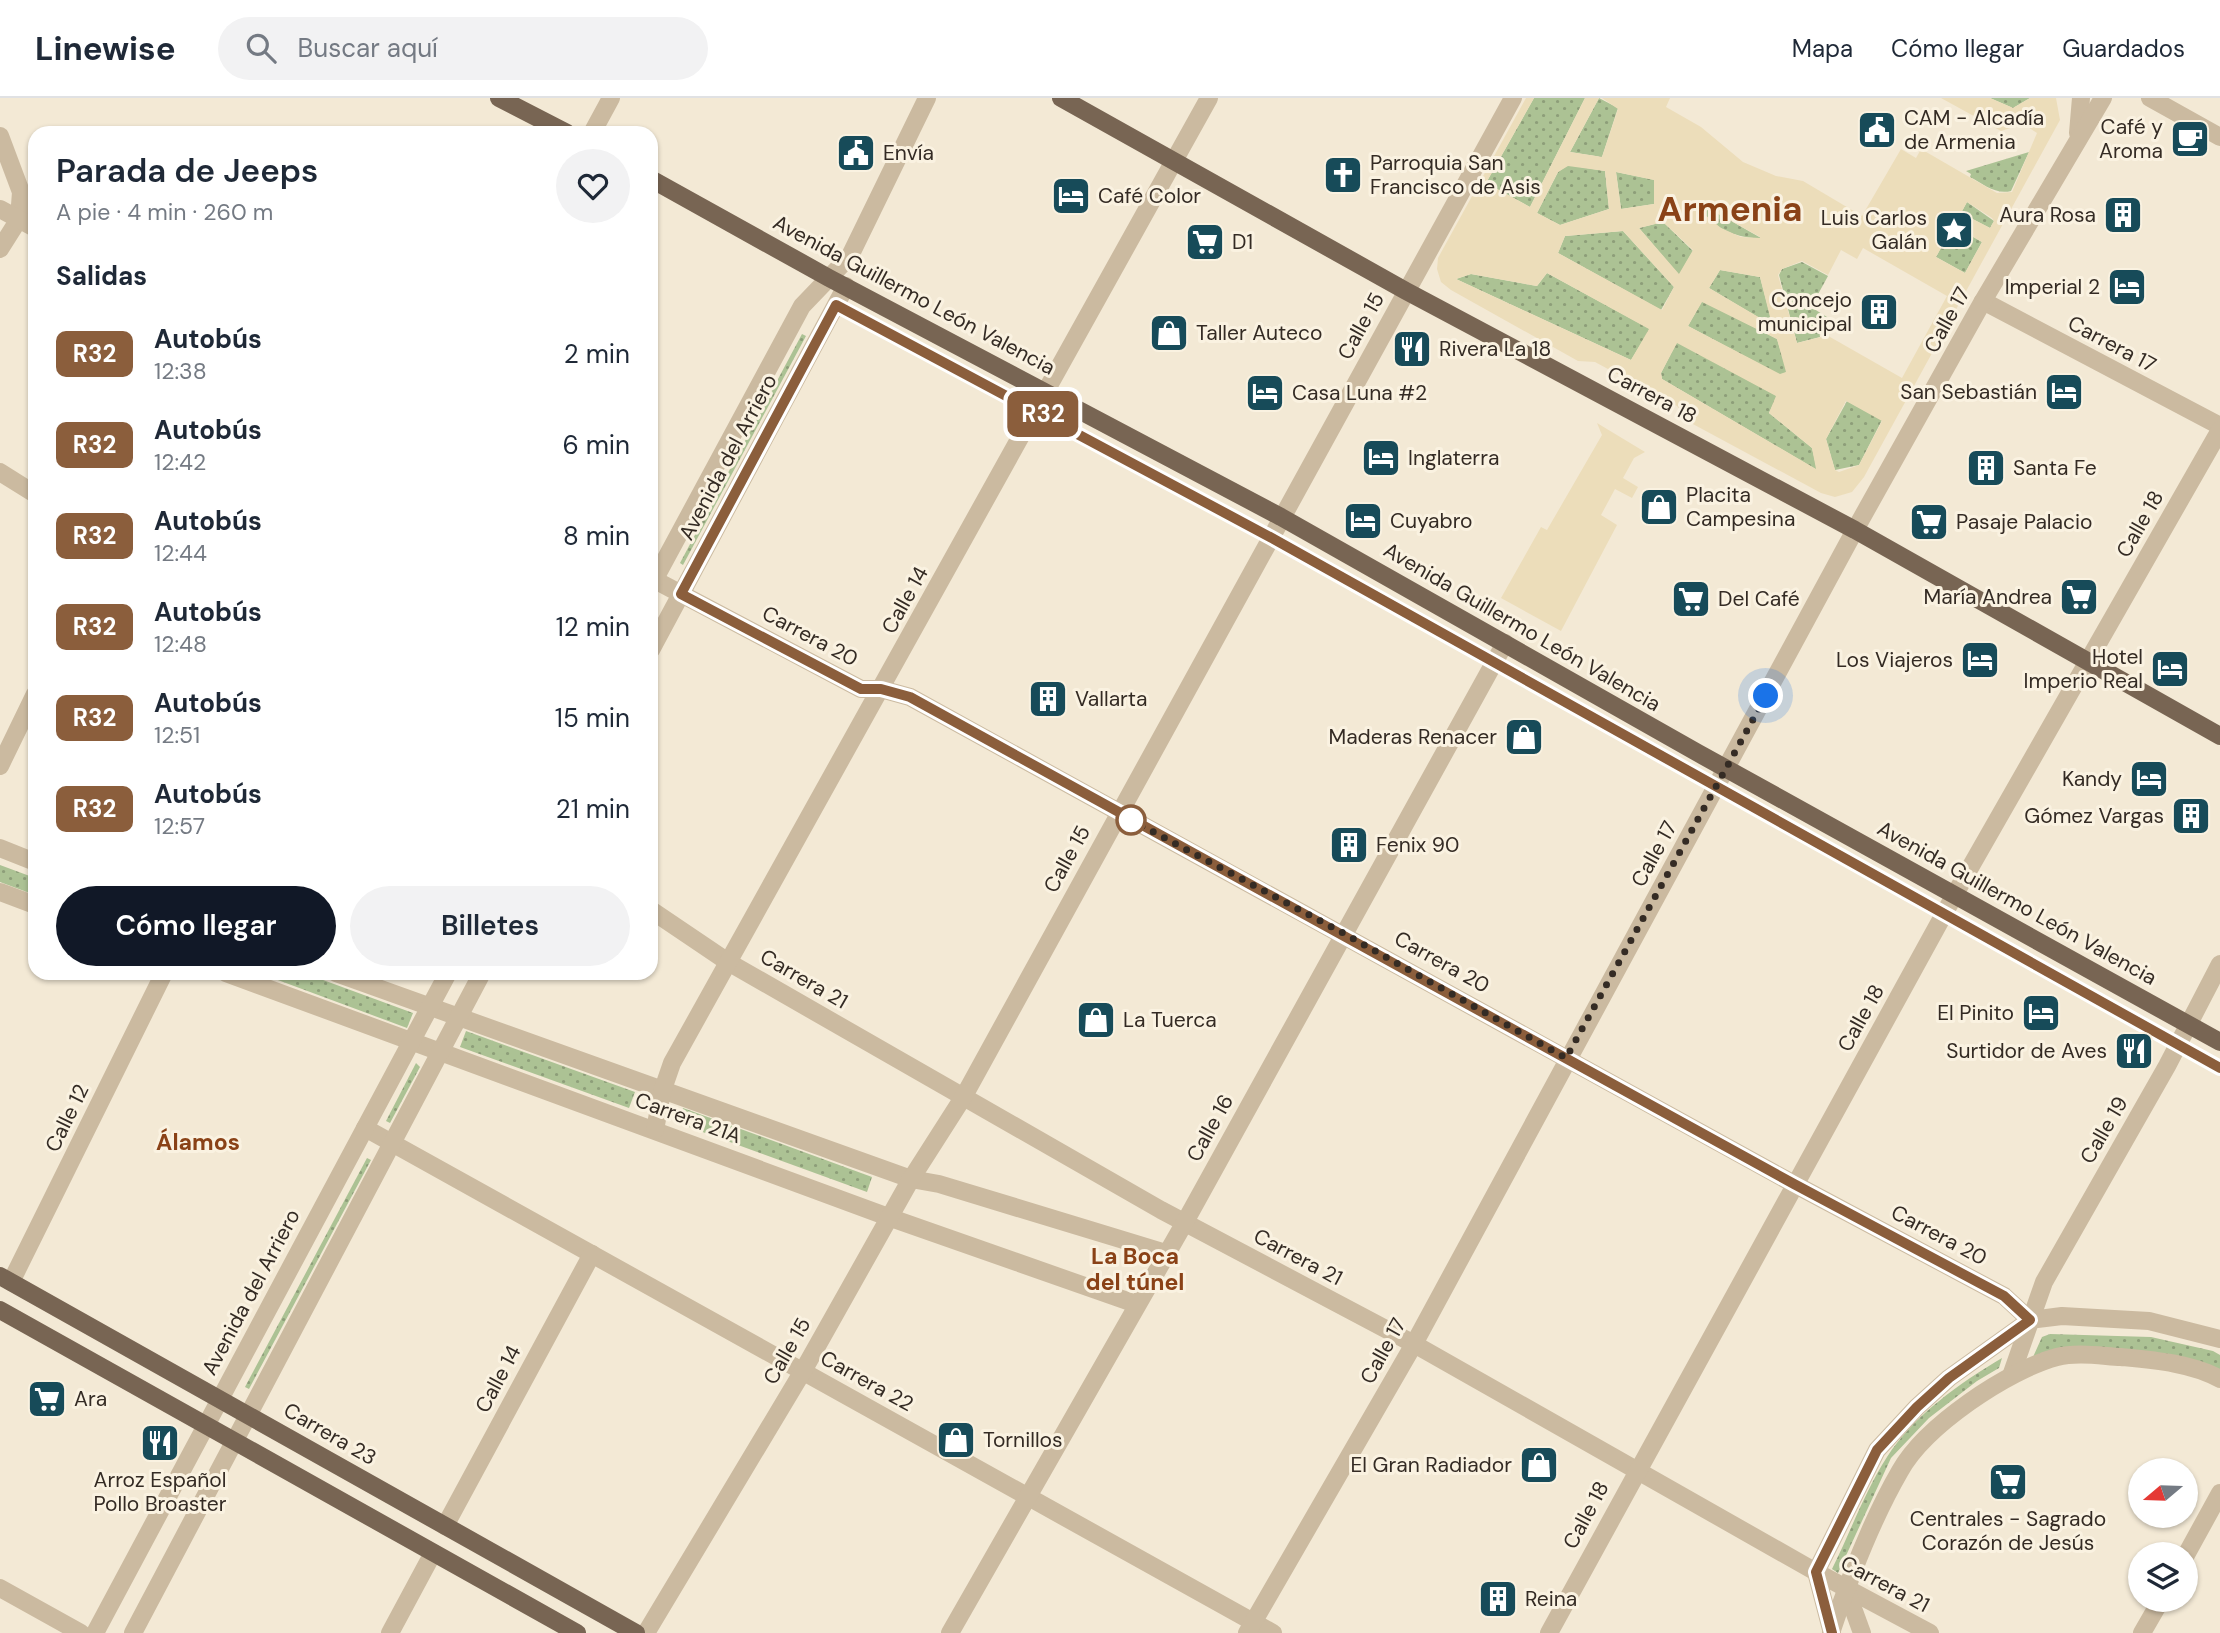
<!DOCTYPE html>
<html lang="es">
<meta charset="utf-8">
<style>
:root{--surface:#fff;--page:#f2f2f3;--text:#1f2937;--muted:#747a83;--line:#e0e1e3;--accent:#111827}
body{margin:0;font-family:"DM Sans",sans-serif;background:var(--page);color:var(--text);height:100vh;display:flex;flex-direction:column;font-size:26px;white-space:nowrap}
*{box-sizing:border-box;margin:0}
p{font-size:23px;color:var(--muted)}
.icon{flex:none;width:38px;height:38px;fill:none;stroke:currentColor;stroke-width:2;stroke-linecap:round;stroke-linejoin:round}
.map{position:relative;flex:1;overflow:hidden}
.panel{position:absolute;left:28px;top:28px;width:630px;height:854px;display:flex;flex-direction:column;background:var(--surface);border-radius:21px;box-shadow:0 2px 5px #0004}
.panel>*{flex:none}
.badge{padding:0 14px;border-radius:10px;font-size:24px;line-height:46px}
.needle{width:46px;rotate:251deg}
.fabs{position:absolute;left:2128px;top:1360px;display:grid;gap:14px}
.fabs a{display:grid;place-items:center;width:70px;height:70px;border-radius:50%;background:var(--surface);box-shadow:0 2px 5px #0004;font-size:35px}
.you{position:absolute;width:35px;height:35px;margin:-18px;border:5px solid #fff;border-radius:50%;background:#1a73e8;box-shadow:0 0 0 10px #1a73e833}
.map>.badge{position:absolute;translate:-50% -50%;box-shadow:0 0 0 4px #fff}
h2{padding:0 28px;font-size:26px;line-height:63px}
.round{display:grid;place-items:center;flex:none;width:74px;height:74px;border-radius:37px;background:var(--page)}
.overview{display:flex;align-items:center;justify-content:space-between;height:119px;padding:0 28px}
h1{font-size:33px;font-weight:600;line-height:52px}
.cta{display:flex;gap:14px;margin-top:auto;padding:14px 28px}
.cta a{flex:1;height:80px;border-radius:42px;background:var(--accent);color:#fff;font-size:28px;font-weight:600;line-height:80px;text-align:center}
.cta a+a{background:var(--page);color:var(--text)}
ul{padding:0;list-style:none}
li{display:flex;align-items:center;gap:21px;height:91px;padding:0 28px}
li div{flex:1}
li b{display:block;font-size:26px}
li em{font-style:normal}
li .badge{min-width:77px;font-weight:700;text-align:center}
header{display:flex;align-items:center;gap:42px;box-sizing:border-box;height:98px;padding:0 35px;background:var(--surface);border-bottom:2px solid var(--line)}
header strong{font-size:33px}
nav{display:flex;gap:38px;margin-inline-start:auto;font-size:24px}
.search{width:490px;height:63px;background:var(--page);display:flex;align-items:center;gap:18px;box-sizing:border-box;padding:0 24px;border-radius:38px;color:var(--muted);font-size:26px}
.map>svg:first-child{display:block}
.grass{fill:url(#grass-dots)}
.plaza{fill:#ecddba;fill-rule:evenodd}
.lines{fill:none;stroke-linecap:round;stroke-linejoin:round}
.minor{stroke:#cbbaa0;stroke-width:18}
.major{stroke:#786553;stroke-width:18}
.line-casing{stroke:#fff;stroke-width:16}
.line{stroke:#8b5e3c;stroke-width:10}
.walk{stroke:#342b24;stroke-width:7;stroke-dasharray:0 12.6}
.stop-dot{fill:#fff;stroke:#8b5e3c;stroke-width:3.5}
.labels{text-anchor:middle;stroke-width:6;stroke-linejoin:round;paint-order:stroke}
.poi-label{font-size:21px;fill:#342b24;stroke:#faf2e1;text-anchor:start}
.street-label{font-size:21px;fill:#342b24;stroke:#faf2e1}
.neighbourhood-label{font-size:23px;font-weight:bold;fill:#8a4217;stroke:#faf2e1}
.town-label{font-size:35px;font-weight:bold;fill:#8a4217;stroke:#faf2e1}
</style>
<header>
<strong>Linewise</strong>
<div class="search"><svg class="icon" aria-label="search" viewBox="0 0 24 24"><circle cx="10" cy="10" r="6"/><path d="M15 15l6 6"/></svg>Buscar aquí</div>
<nav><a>Mapa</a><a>Cómo llegar</a><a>Guardados</a></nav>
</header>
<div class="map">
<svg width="2220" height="1535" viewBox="0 0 2220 1535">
<defs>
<pattern id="grass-dots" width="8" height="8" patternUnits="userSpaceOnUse" patternTransform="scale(1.75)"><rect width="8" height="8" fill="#acc294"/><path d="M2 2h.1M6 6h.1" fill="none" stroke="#8d9e79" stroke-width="1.8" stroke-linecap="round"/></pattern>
</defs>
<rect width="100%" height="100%" fill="#f3e9d5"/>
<g class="grass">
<path d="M1534 0H1585L1530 109 1486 85Z"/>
<path d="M1599 0 1618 10 1602 59 1570 54Z"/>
<path d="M1990 0H2030L2013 10Z"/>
<path d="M2029 54 2011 93C1996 97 1983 86 1970 79L1971 76 1966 73Z"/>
<path d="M1568 67 1605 73 1609 111 1560 127 1537 115 1558 74Z"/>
<path d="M1616 74 1655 82 1654 106 1621 111Z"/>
<path d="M1696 103 1761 140C1736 141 1706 128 1696 103Z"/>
<path d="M1967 104 1994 123 1990 130 1961 115Z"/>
<path d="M1663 124 1693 153 1679 177 1639 130Z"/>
<path d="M1953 127 1982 144 1965 175 1936 159Z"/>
<path d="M1623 133 1674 189 1661 212 1558 155 1565 138Z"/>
<path d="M1802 164 1828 178 1811 209 1827 219 1819 232 1820 239 1797 245 1779 177 1782 171Z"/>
<path d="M1720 172 1760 179 1773 228 1709 190Z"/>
<path d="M1547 175 1650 231 1631 262 1456 181 1471 176 1537 188Z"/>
<path d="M1702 203 1777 241 1787 274 1780 277 1688 228Z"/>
<path d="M802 236 806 238 683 467 680 465Z"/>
<path d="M1677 244 1777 298 1769 315 1812 350 1817 372 1662 281 1661 275Z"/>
<path d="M1847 303 1882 322 1859 367 1835 372 1826 341Z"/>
<path d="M0 767 35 780V797L0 784Z"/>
<path d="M259 875H304L413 915 407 930Z"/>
<path d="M466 933 635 994 629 1010 460 949Z"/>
<path d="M416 965 420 969 390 1025 386 1023Z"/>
<path d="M683 1010 872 1079 867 1094 678 1025Z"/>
<path d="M367 1060 371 1062 249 1291 245 1289Z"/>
<path d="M2050 1236 2151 1239 2213 1253 2220 1257V1272L2210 1267 2146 1253 2033 1259 2042 1239Z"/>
<path d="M2002 1260 1999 1270 1977 1283 1929 1320 1891 1360 1838 1475 1832 1471C1850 1435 1865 1393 1887 1359 1914 1317 1960 1285 2002 1260Z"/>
</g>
<g class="plaza">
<path d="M1526 0H1534L1486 85 1530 109 1585 0H1599L1570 54 1602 59 1618 11 1602 0H1670L1666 9 1701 29 1743 64 1776 78 1803 83 1862 118 1901 51 1916 60 1921 51 1997 95 2012 94 2037 35 2023 26 2001 33 1941 0H1990L2013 10 2030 0H2056L2060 22 1864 379 1852 394 1835 399 1821 395 1691 325 1677 308 1645 291 1595 264 1578 263 1451 192 1441 184 1437 171 1438 160ZM1568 68 1605 73 1609 111 1560 127 1537 115 1558 74ZM1616 74 1654 82V106L1621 111ZM1697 104 1760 139V140L1741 139 1721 130 1704 116ZM1967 104 1992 120 1994 123 1990 130 1961 115ZM1663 124 1693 152 1679 176 1639 130ZM1953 128 1982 144 1965 175 1936 159ZM1623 133 1674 189 1662 212 1558 155 1565 138ZM1863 150 1947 198 1902 280 1823 235 1821 239 1797 245 1778 177 1782 171 1802 163 1828 177 1841 152 1857 161ZM1720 172 1760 179 1772 227 1709 190ZM1547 175 1649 231 1631 262 1456 181 1471 176 1537 188ZM1702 204 1777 241 1786 274 1780 276 1688 228ZM1677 245 1776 298 1769 315 1812 350 1816 371 1662 281 1661 275ZM1846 303 1882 323 1859 367 1839 374 1835 372 1826 341Z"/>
<path d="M1597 325 1645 354 1634 360 1623 380 1638 389 1632 400 1615 391 1601 417 1617 427 1561 533 1501 500 1541 429 1547 432 1602 337Z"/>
</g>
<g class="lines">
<g class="minor">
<path d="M2150 0 2220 39"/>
<path d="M592 35 611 0"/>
<path d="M2078 35 2081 0"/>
<path d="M0 38 21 94 19 121 0 151"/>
<path d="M0 111 35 130"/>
<path d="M1983 203 2220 328"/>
<path d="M0 374 35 396"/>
<path d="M651 480 861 591H881L910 599 1794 1086 2004 1198 2030 1222"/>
<path d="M651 488 802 208 850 158 927 0"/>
<path d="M651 552 846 188"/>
<path d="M0 668 35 596"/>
<path d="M0 750 35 764"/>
<path d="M0 794 35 807"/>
<path d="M651 812 728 864 1161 1112 1414 1246 1816 1474 1930 1535"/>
<path d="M226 875 891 1120 1136 1206"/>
<path d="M336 875 911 1081 939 1086 1166 1155"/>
<path d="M365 1030 1273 1535"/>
<path d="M655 1032 662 994 672 965 1209 0"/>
<path d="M11 1184 164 875"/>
<path d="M2012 1275 2044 1184 2167 968 2220 866"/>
<path d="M445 1428 592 1156"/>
<path d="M2186 1457 2220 1395"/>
<path d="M1816 1474 1877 1352 1917 1309 1949 1280 2030 1222 2062 1218 2149 1223 2220 1241"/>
<path d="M1816 1474 1832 1535"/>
<path d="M0 1490 81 1535"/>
<path d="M1846 1491 1862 1535"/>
<path d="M95 1535 448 875"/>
<path d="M133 1535 482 875"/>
<path d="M390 1535 433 1455"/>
<path d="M646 1535 803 1273 911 1081 964 998 1513 0"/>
<path d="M950 1535 1185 1124 1505 545"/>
<path d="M1247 1535 1414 1246 1855 432 1983 203 2103 0"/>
<path d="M1549 1535 1955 796 2220 332"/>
<path d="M1831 1535C1849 1481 1871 1423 1900 1373 1925 1328 2008 1272 2057 1259 2077 1254 2101 1258 2121 1259 2153 1262 2192 1265 2220 1281"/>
<path d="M2142 1535 2161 1502"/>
</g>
<g class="major">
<path d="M499 0 567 35"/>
<path d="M1061 0 1406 193 1855 432 2220 638"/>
<path d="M651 81 829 180 1281 419 1698 655 2220 944"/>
<path d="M0 1178 636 1535"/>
<path d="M0 1212 577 1535"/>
</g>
</g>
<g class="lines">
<g class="line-casing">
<path id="line" d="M1832 1535 1816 1474 1877 1352 1917 1309 1949 1280 2030 1222 2004 1198 1794 1086 910 599 881 591H861L681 496 836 207 1270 439 2220 970"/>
</g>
<use href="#line" class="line"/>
<path class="walk" d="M1131 722 1343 835 1566 960 1766 598"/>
</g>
<defs>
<g id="civic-square" transform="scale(2.0125)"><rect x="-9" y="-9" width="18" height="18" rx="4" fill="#174b59" stroke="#faf2e1"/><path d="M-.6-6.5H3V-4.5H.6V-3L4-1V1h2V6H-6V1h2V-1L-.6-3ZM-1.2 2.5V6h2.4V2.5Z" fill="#fff"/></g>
<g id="cafe-square" transform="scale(2.0125)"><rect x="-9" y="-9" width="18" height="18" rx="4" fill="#174b59" stroke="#faf2e1"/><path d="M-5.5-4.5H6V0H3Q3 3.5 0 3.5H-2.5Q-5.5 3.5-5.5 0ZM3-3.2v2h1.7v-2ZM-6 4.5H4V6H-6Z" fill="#fff"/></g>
<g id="church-square" transform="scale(2.0125)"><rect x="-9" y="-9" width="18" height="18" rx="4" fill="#174b59" stroke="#faf2e1"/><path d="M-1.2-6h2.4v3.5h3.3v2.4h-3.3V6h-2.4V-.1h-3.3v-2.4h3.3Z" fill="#fff"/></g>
<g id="hotel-square" transform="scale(2.0125)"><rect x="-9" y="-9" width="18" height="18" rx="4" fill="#174b59" stroke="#faf2e1"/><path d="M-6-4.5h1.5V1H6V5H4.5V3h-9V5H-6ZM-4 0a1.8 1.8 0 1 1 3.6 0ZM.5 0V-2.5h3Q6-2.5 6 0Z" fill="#fff"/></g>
<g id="building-square" transform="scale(2.0125)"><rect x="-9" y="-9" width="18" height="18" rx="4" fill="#174b59" stroke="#faf2e1"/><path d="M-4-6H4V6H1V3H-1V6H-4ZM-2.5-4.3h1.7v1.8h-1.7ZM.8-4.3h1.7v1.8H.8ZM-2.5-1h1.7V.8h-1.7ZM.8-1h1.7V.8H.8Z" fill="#fff"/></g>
<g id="sight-square" transform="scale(2.0125)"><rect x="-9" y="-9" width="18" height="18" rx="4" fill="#174b59" stroke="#faf2e1"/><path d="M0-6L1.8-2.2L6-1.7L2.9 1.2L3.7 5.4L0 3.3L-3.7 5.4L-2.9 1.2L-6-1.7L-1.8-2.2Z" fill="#fff"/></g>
<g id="supermarket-square" transform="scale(2.0125)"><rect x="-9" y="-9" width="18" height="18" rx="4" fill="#174b59" stroke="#faf2e1"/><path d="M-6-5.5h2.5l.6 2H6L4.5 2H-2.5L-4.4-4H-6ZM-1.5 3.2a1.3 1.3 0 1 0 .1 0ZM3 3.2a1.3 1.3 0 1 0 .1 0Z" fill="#fff"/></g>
<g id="shop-square" transform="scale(2.0125)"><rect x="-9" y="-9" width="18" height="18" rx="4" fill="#174b59" stroke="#faf2e1"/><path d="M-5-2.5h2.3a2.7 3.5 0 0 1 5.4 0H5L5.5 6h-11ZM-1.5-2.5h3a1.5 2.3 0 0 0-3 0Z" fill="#fff"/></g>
<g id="restaurant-square" transform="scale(2.0125)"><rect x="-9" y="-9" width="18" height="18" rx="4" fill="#174b59" stroke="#faf2e1"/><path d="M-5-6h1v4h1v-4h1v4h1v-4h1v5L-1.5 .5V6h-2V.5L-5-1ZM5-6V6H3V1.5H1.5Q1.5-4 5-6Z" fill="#fff"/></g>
</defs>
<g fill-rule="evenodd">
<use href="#civic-square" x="1877" y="32"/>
<use href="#cafe-square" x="2190" y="41"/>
<use href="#civic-square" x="856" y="55"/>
<use href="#church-square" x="1343" y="77"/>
<use href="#hotel-square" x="1071" y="98"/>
<use href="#building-square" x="2123" y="117"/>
<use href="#sight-square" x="1954" y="132"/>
<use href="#supermarket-square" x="1205" y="144"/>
<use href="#hotel-square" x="2127" y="189"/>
<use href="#building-square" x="1879" y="214"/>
<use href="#shop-square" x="1169" y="235"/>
<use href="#restaurant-square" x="1412" y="251"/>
<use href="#hotel-square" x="2064" y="294"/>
<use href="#hotel-square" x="1265" y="295"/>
<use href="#hotel-square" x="1381" y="360"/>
<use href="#building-square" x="1986" y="370"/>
<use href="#shop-square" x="1659" y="409"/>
<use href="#hotel-square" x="1363" y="423"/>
<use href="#supermarket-square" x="1929" y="424"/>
<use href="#supermarket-square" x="2079" y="499"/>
<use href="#supermarket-square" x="1691" y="501"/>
<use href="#hotel-square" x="1980" y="562"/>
<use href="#hotel-square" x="2170" y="571"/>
<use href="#building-square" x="1048" y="601"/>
<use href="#shop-square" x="1524" y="639"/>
<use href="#hotel-square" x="2149" y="681"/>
<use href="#building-square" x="2191" y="718"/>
<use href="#building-square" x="1349" y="747"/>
<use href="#hotel-square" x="2041" y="915"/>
<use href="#shop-square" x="1096" y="922"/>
<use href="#restaurant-square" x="2134" y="953"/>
<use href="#supermarket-square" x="47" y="1301"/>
<use href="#shop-square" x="956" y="1342"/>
<use href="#restaurant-square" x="160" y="1345"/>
<use href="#shop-square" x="1539" y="1367"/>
<use href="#supermarket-square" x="2008" y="1384"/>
<use href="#building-square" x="1498" y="1501"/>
</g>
<circle class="stop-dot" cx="1131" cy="722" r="14"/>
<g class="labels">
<g class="poi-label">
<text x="1904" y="27">CAM - Alcadía<tspan x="1904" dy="24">de Armenia</tspan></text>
<text x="2163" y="36" text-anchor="end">Café y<tspan x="2163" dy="24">Aroma</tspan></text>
<text x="883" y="62">Envía</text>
<text x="1370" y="72">Parroquia San<tspan x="1370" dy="24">Francisco de Asis</tspan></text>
<text x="1098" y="105">Café Color</text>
<text x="2096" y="124" text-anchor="end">Aura Rosa</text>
<text x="1927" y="127" text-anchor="end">Luis Carlos<tspan x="1927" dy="24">Galán</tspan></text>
<text x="1232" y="151">D1</text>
<text x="2100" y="196" text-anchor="end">Imperial 2</text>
<text x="1852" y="209" text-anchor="end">Concejo<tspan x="1852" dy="24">municipal</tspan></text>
<text x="1196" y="242">Taller Auteco</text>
<text x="1439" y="258">Rivera La 18</text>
<text x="2037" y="301" text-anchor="end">San Sebastián</text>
<text x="1292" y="302">Casa Luna #2</text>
<text x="1408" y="367">Inglaterra</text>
<text x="2013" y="377">Santa Fe</text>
<text x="1686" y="404">Placita<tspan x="1686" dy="24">Campesina</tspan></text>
<text x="1390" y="430">Cuyabro</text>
<text x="1956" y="431">Pasaje Palacio</text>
<text x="2052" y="506" text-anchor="end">María Andrea</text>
<text x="1718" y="508">Del Café</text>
<text x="2143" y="566" text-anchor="end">Hotel<tspan x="2143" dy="24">Imperio Real</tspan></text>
<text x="1953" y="569" text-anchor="end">Los Viajeros</text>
<text x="1075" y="608">Vallarta</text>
<text x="1497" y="646" text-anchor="end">Maderas Renacer</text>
<text x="2122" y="688" text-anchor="end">Kandy</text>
<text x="2164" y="725" text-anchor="end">Gómez Vargas</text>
<text x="1376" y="754">Fenix 90</text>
<text x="2014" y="922" text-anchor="end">El Pinito</text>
<text x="1123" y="929">La Tuerca</text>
<text x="2107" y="960" text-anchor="end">Surtidor de Aves</text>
<text x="74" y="1308">Ara</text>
<text x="983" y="1349">Tornillos</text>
<text x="1512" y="1374" text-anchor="end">El Gran Radiador</text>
<text x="160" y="1389" text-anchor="middle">Arroz Español<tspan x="160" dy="24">Pollo Broaster</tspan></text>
<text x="2008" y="1428" text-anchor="middle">Centrales - Sagrado<tspan x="2008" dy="24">Corazón de Jesús</tspan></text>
<text x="1525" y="1508">Reina</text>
</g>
<g class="street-label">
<text transform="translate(914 197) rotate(28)" y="7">Avenida Guillermo León Valencia</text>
<text transform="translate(1947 222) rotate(-61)" y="7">Calle 17</text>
<text transform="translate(1361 228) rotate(-61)" y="7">Calle 15</text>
<text transform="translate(2112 246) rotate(28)" y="7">Carrera 17</text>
<text transform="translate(1652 297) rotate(28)" y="7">Carrera 18</text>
<text transform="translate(728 359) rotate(-62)" y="7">Avenida del Arriero</text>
<text transform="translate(2140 426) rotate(-60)" y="7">Calle 18</text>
<text transform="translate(905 502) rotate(-61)" y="7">Calle 14</text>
<text transform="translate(1522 529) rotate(30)" y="7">Avenida Guillermo León Valencia</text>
<text transform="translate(810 538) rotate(28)" y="7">Carrera 20</text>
<text transform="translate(1654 756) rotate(-61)" y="7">Calle 17</text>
<text transform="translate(1067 761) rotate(-61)" y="7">Calle 15</text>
<text transform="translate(2017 805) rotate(29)" y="7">Avenida Guillermo León Valencia</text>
<text transform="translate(1442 864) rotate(29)" y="7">Carrera 20</text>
<text transform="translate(804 881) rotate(30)" y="7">Carrera 21</text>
<text transform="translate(1861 920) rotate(-61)" y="7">Calle 18</text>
<text transform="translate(67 1020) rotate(-64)" y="7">Calle 12</text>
<text transform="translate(688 1020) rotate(20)" y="7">Carrera 21A</text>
<text transform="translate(1210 1030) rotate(-61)" y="7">Calle 16</text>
<text transform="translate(2104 1032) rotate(-60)" y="7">Calle 19</text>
<text transform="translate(1939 1137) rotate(28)" y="7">Carrera 20</text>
<text transform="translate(1298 1159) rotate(28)" y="7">Carrera 21</text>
<text transform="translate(251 1194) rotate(-62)" y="7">Avenida del Arriero</text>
<text transform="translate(787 1253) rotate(-60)" y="7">Calle 15</text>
<text transform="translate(1383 1253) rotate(-61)" y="7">Calle 17</text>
<text transform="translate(498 1281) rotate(-62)" y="7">Calle 14</text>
<text transform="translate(867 1283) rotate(29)" y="7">Carrera 22</text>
<text transform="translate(330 1336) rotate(30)" y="7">Carrera 23</text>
<text transform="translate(1586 1417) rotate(-62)" y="7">Calle 18</text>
<text transform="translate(1885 1486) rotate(28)" y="7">Carrera 21</text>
</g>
<g class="neighbourhood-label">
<text x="198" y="1052">Álamos</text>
<text x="1135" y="1166">La Boca<tspan x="1135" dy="26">del túnel</tspan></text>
</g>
<g class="town-label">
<text x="1730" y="123">Armenia</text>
</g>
</g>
</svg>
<div class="fabs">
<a><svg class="needle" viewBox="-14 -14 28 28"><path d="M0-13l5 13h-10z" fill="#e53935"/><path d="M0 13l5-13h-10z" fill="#747a83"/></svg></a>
<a><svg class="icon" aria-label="layers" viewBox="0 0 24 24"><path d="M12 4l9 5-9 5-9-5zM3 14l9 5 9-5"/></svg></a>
</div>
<div class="you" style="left:1766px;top:598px"></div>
<b class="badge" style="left:1043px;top:316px;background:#8b5e3c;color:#fff">R32</b>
<section class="panel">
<div class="overview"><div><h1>Parada de Jeeps</h1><p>A pie · 4 min · 260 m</p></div><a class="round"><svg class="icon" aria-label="heart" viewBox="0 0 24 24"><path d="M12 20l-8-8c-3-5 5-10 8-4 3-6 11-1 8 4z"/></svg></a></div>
<h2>Salidas</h2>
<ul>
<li><span class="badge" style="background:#8b5e3c;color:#fff">R32</span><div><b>Autobús</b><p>12:38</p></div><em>2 min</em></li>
<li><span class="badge" style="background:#8b5e3c;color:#fff">R32</span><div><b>Autobús</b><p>12:42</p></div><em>6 min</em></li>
<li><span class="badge" style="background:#8b5e3c;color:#fff">R32</span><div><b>Autobús</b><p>12:44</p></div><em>8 min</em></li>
<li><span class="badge" style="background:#8b5e3c;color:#fff">R32</span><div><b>Autobús</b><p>12:48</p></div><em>12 min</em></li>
<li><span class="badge" style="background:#8b5e3c;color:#fff">R32</span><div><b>Autobús</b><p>12:51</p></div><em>15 min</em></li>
<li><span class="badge" style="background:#8b5e3c;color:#fff">R32</span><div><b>Autobús</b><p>12:57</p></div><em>21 min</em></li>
</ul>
<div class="cta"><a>Cómo llegar</a><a>Billetes</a></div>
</section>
</div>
